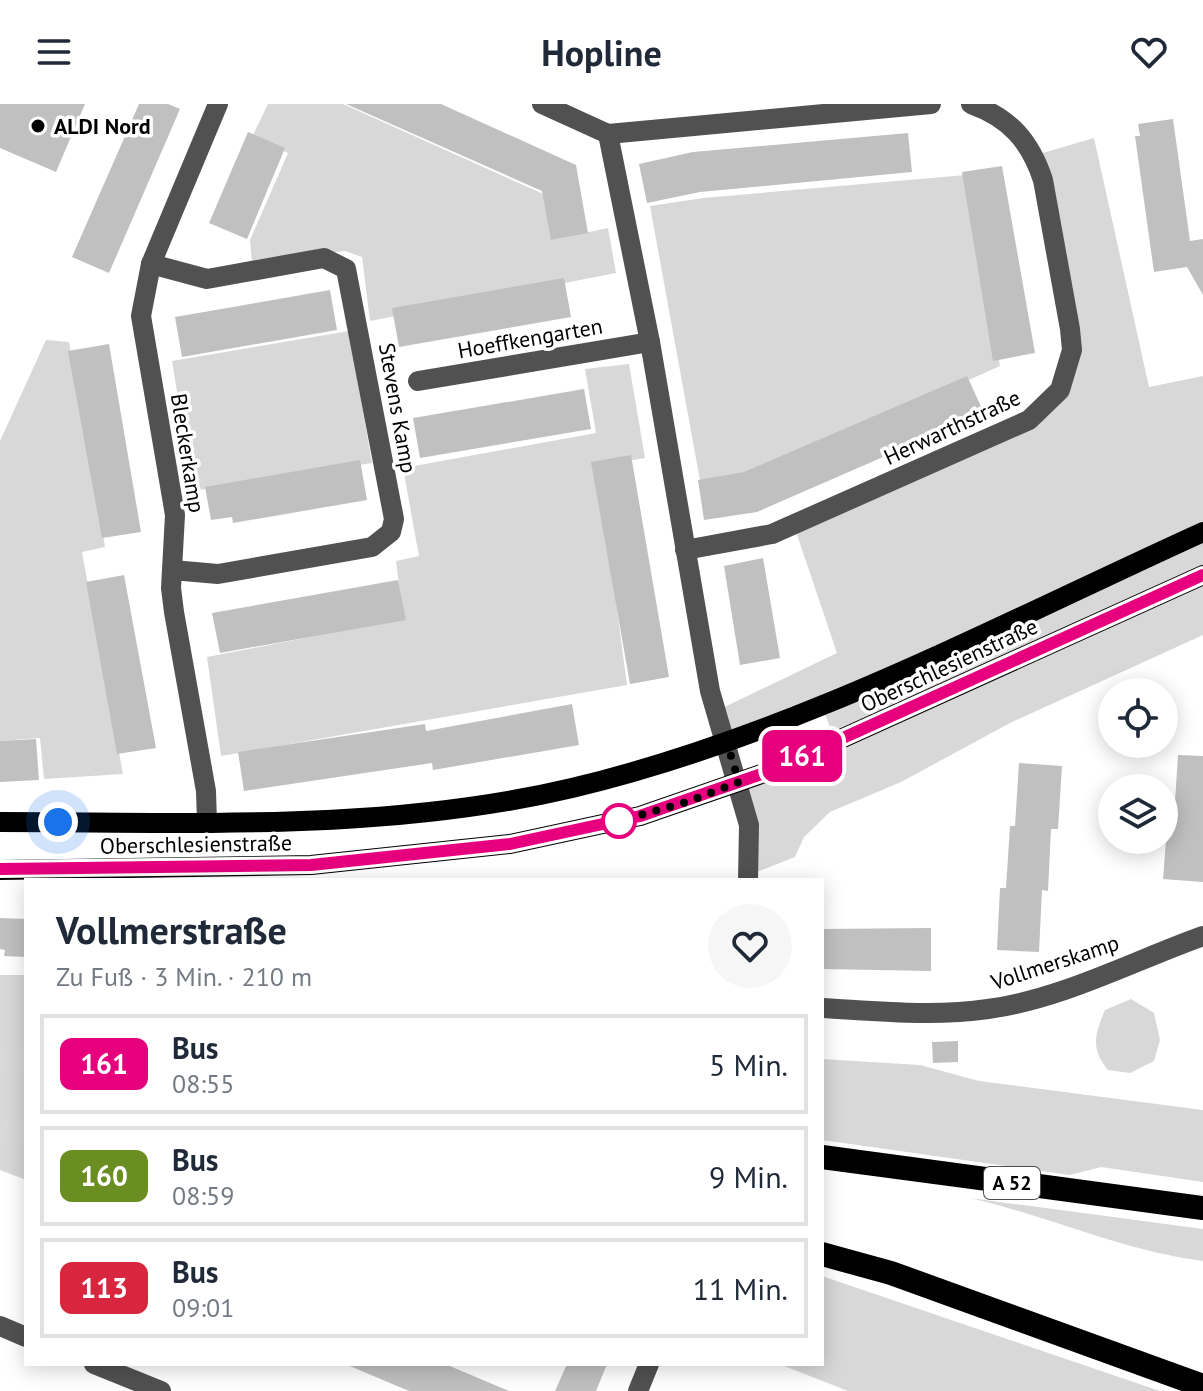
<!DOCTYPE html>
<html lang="de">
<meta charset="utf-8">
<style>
:root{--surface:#fff;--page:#f6f6f7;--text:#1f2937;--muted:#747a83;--line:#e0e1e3}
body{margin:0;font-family:"PT Sans",sans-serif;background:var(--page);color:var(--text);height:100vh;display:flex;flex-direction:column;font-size:30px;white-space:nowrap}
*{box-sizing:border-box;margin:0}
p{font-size:26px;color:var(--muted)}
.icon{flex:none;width:44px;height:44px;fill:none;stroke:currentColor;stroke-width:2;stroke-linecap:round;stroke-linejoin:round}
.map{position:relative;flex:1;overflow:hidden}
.sheet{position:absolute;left:24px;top:774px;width:800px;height:488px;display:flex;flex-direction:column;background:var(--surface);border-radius:0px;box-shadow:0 4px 20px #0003}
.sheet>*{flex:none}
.badge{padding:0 16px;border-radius:12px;font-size:28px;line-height:52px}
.tools{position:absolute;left:1098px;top:574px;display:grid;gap:16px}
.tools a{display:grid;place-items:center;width:80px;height:80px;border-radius:50%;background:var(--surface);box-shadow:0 4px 20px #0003;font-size:40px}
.you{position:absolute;width:40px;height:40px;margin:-20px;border:6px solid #fff;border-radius:50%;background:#1a73e8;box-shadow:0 0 0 12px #1a73e833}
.map>.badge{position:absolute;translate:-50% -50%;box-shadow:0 0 0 4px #fff}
.round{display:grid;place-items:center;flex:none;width:84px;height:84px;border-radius:42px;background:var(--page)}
.headline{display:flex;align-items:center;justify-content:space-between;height:136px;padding:0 32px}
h1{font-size:38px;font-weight:800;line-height:60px}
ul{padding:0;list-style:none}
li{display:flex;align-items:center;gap:24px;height:100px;margin:0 16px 12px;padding:0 16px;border:4px solid var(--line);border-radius:0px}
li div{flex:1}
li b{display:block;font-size:30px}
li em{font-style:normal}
li .badge{min-width:88px;font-weight:700;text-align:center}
header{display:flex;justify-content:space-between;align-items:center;height:104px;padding:0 32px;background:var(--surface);font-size:36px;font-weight:800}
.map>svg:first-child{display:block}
.green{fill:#d8d8d8}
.building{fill:#c0c0c0}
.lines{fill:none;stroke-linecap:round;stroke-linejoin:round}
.highway-tunnel{stroke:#d9d9d9;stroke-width:24;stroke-dasharray:24 12;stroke-linecap:butt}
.minor{stroke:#515151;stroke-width:20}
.major{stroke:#000;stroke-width:20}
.highway{stroke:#000;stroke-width:24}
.line-casing{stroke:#fff;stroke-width:18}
.line{stroke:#e6007e;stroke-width:12}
.walk{stroke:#000;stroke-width:8;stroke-dasharray:0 14.4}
.poi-dot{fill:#000;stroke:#fff;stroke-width:3}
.stop-dot{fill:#fff;stroke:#e6007e;stroke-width:4}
.labels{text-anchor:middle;stroke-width:7;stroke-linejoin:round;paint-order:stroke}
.shield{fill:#fff;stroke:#4c4c4c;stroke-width:2}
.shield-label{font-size:20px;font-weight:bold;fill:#000}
.poi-label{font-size:22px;font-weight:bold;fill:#000;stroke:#fff;text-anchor:start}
.street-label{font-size:22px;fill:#000;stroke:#fff}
</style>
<header><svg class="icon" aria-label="menu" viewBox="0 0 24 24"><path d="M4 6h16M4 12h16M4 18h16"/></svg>Hopline<svg class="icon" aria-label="heart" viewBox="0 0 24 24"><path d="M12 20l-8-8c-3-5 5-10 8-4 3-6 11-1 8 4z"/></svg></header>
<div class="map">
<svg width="1203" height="1287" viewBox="0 0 1203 1287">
<rect width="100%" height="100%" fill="#fff"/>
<g class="green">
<path d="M268 0H343L550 93 556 135 608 124 616 169 370 217 362 153 345 147 252 159 250 136 288 49 252 33Z"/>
<path d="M1094 34 1149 283 1203 272V426L727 637 716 607 837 549 793 419 1032 317 1068 270 1039 50Z"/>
<path d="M966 71 1000 262 748 375 701 382 650 102 703 94Z"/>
<path d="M349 227 372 359 193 387 172 257Z"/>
<path d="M46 236 69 238 105 443 82 448 123 670 44 675 40 634 0 637V337Z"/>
<path d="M629 260 645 354 598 362 627 581 221 652 207 553 403 515 396 457 419 452 403 364 596 329 585 265Z"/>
<path d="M1203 430V469L835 636 822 603Z"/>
<path d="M1203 473V531L1010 619 901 678 830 708 804 733 795 753 749 771 740 679Z"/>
<path d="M0 871H26V1076L0 1066Z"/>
<path d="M1131 895 1154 909 1160 936 1154 957 1130 969 1108 966C1090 945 1095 930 1105 906Z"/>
<path d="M822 955 920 961 979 977 1203 1006V1078L1101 1063 1070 1071 822 1036Z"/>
<path d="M970 1094 1203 1125V1157C1123 1147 1048 1112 970 1094Z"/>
<path d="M822 1172 1160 1287H848L779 1260H822Z"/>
</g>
<g class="building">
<path d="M0 0H85L56 68 0 44Z"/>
<path d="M139 0H168L180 5 109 169 72 153Z"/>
<path d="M346 0H441L576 61 588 129 551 136 542 87Z"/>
<path d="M1173 15 1190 137 1203 135V191L1187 163 1154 168 1135 32H1140L1138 20Z"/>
<path d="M248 28 285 44 247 135 209 119Z"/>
<path d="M908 29 912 68 700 88 647 99 639 60 693 48Z"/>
<path d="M1002 62 1035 249 993 257 962 68Z"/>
<path d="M564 174 571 213 399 243 392 204Z"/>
<path d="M330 186 337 226 182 253 175 213Z"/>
<path d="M109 240 141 428 102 434 68 247Z"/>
<path d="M967 272 984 309 757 408 704 416 698 376 744 368Z"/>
<path d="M584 285 591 325 420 354 413 314Z"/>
<path d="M631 351 669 573 630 580 591 358Z"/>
<path d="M360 356 367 396 233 419 232 413 211 416 205 383Z"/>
<path d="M763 454 780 554 740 561 724 462Z"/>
<path d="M124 471 156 644 117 650 86 478Z"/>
<path d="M398 476 406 516 220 549 212 509Z"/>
<path d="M572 600 579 641 433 666 432 659 244 687 238 648 425 620 426 627Z"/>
<path d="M36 635 39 676 0 678V637Z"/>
<path d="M1178 651 1203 652V778L1163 775 1168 712 1174 713Z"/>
<path d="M1019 659 1062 662 1058 725H1051L1048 787 1042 786 1039 848 997 846 1000 784H1006L1010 722H1015Z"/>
<path d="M0 814 26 815V853L4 852 5 846 0 845Z"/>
<path d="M931 824V867L822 865V825Z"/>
<path d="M958 937V958L933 959 932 938Z"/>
<path d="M345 1260H445L509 1287H409Z"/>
<path d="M567 1260H607L596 1287H555Z"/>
</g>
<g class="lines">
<g class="highway-tunnel">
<path d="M0 957 26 960"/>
<path d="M0 1026 26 1030"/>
</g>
<g class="minor">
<path d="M542 0 608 30 931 0"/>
<path d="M608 30 650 238 710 587 749 721 748 776"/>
<path d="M151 160 207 175 324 154 346 165 394 415 391 428 372 443 218 470 172 466"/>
<path d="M418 277 650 238"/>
<path d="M685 446 772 430 1029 316 1060 286 1072 246 1070 225 1043 76C1030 37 1010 14 971 0"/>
<path d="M207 718 206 687 174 508 171 484 175 411 141 212 151 160 218 0"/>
<path d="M822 904C877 907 933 913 988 905 1062 895 1133 857 1203 832"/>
<path d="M0 1222 26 1233"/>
<path d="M94 1260 161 1287"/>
<path d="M638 1287 649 1260"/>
</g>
<g class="major">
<path d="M0 718C190 718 386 728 572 684 792 632 998 521 1203 428"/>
<path d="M0 766 311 761 510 740 640 712 770 667 1203 471"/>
</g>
<g class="highway">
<path d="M822 1053 1203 1104"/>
<path d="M822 1150 891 1169 1203 1282"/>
</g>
</g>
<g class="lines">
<g class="line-casing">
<path id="line" d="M0 765 311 761 510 740 640 712 770 667 1203 471"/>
</g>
<use href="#line" class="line"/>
<path class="walk" d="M58 718C180 719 303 722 424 709 528 699 628 672 727 639L739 678 687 698 619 717"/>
</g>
<circle class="poi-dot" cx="38" cy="22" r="8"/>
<circle class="stop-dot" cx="619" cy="717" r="16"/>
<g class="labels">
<rect class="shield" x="984" y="1063" width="56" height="32" rx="6"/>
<g class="shield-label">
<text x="1012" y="1086">A 52</text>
</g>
<g class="poi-label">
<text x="54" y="30">ALDI Nord</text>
</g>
<g class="street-label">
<text transform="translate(530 234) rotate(-10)" y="8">Hoeffkengarten</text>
<text transform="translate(398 304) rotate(80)" y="8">Stevens Kamp</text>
<text transform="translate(952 323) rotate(-25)" y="8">Herwarthstraße</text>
<text transform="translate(188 349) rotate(81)" y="8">Bleckerkamp</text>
<text transform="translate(949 561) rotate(-25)" y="8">Oberschlesienstraße</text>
<text transform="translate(196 740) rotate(-1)" y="8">Oberschlesienstraße</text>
<text transform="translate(1055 858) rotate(-18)" y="8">Vollmerskamp</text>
</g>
</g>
</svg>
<div class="tools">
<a><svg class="icon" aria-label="locate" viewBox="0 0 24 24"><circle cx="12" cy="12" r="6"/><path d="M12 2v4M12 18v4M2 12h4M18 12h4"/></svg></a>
<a><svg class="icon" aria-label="layers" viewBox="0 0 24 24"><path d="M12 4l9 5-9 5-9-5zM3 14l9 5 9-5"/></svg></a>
</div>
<div class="you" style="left:58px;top:718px"></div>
<b class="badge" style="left:802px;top:652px;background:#e6007e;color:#fff">161</b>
<section class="sheet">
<div class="headline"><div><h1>Vollmerstraße</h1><p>Zu Fuß · 3 Min. · 210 m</p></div><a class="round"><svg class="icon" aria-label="heart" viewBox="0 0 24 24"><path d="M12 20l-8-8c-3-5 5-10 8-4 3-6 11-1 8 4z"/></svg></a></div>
<ul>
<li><span class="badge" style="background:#e6007e;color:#fff">161</span><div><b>Bus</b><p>08:55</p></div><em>5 Min.</em></li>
<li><span class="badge" style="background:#6b8e23;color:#fff">160</span><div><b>Bus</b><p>08:59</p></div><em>9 Min.</em></li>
<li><span class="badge" style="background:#d7263d;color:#fff">113</span><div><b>Bus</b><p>09:01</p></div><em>11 Min.</em></li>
</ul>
</section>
</div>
